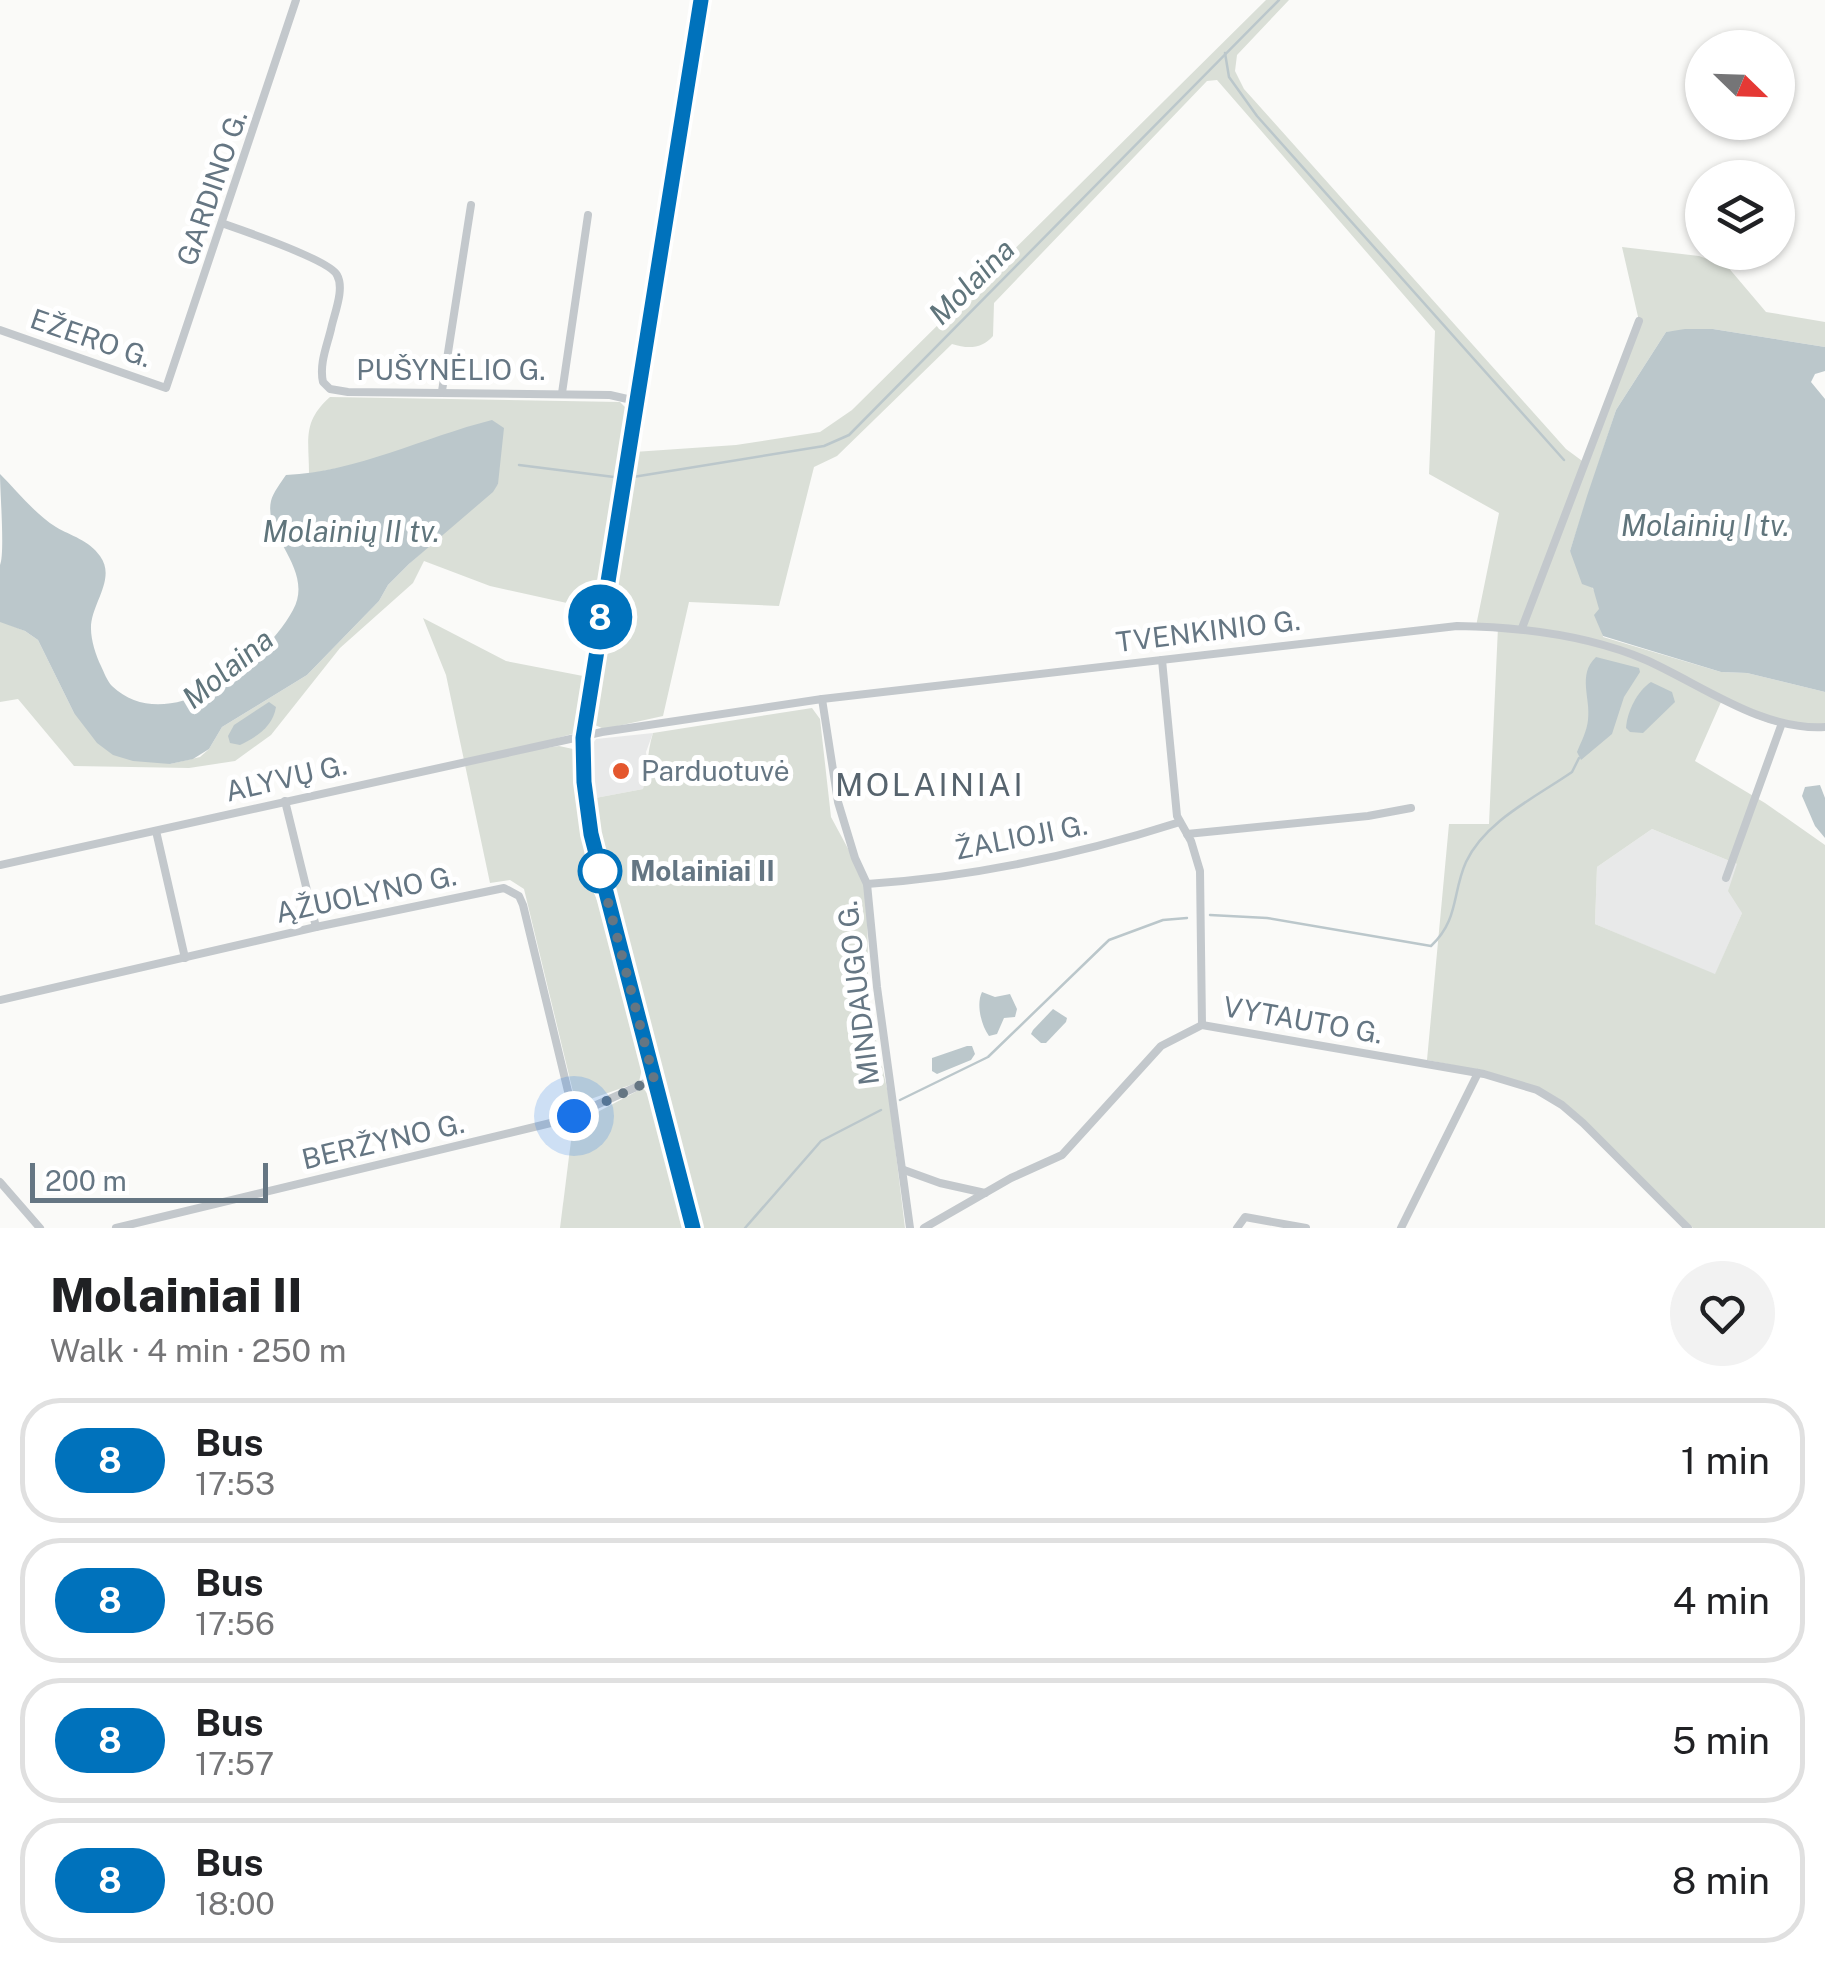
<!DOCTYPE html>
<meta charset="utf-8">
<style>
:root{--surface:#fff;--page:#f2f2f2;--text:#202124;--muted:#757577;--line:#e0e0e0}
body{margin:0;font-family:"Public Sans",sans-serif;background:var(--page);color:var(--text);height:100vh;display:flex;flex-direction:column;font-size:38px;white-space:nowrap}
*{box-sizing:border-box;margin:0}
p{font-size:32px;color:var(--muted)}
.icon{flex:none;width:55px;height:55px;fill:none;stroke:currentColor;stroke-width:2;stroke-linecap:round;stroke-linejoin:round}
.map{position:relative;height:1228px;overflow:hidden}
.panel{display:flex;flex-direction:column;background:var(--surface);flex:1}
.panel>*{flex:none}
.badge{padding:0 20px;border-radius:32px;font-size:35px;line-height:65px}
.needle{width:65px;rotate:113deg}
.buttons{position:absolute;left:1685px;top:30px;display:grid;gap:20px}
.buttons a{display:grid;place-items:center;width:110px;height:110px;border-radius:50%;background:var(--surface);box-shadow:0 2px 8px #0004;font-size:50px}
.scale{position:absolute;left:30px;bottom:25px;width:238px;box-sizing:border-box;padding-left:10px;border:5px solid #657683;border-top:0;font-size:28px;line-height:35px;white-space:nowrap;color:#657683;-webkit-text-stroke:8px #fff;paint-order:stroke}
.you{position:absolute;width:50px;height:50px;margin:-25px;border:8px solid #fff;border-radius:50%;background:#1a73e8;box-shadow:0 0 0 15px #1a73e833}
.map>.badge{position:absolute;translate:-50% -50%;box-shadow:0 0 0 5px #fff}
.round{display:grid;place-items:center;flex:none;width:105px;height:105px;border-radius:52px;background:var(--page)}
.head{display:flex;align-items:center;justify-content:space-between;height:170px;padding:0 50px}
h1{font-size:48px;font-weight:800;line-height:75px}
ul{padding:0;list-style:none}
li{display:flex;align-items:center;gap:30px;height:125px;margin:0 20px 15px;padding:0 30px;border:5px solid var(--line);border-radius:40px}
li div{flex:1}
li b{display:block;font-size:38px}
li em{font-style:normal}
li .badge{min-width:110px;font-weight:700;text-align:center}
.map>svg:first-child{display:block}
.built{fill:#e8e9e9}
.green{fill:#dadfd7;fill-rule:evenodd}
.water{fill:#bbc7cb}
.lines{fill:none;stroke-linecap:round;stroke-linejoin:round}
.stream{stroke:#bbc7cb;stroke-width:2.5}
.primary-casing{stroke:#b5babe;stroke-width:18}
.minor{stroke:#c3c8cc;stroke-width:8}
.primary{stroke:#fff;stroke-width:12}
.line-casing{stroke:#fff;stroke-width:22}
.line{stroke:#0072bc;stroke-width:15}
.walk{stroke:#657683;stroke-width:10;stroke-dasharray:0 18}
.poi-dot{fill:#e4572e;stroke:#fff;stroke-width:4}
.stop-dot{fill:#fff;stroke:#0072bc;stroke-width:5}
.labels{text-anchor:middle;stroke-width:10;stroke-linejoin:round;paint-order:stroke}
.street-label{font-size:28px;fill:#657683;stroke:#fff}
.poi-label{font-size:28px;fill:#657683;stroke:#fff;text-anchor:start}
.stop-label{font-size:28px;font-weight:bold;fill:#657683;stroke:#fff;text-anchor:start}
.water-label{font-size:30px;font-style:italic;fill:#60757c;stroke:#fff}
.quarter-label{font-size:32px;letter-spacing:2.5px;fill:#57646e;stroke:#fff}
</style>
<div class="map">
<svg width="1825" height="1228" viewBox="0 0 1825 1228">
<rect width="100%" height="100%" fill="#fafaf8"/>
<g class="built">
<path d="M653 733 646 752 648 768 643 789 590 799V748L596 739Z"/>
<path d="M1652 829 1737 864 1742 913 1715 975 1595 924 1597 867Z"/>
</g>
<g class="green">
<path d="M1266 0H1289L1237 55 1235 71 1244 89 1566 449 1585 463 1639 321 1622 247 1699 256 1727 266 1766 312 1825 322V347L1713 329 1666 332 1616 410 1570 551 1598 597 1603 637 1721 672 1747 673 1825 692V727C1781 732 1764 722 1721 702L1695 761 1765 803 1825 845V1228H1693L1559 1099C1518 1076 1473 1069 1427 1060L1449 824H1489L1498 627 1476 626 1499 513 1429 474 1435 331 1217 80 1207 81 994 303 993 336C982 349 968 349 952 344L837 456 814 467 779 606 689 602 663 716 604 729 595 725 592 716 634 452 736 445 820 432 852 410ZM1652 829 1737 864 1728 891 1742 913 1715 974 1595 924 1597 867Z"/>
<path d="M330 397 620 402 625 407 624 433 594 609 490 586 424 561 413 583 340 648 271 735 235 761 189 768 74 766 18 699 0 702V622H3L25 631 38 640 74 713 170 764 200 757 209 749 222 727 307 675 379 601 388 585 409 564 498 484 338 468 309 474C309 439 302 422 330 397Z"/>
<path d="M423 618 506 661 583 676 576 733 487 757 559 746 573 749 585 844 584 870 606 921 643 1064 639 1082 582 1102 575 1100 524 889 510 880 490 883 446 675Z"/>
<path d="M812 708 820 719 831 817 867 884 868 975 863 983 889 1097 905 1228H699L590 799 643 789C648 770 647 752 653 733Z"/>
<path d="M643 1088 653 1101 687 1228H560L573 1125Z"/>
</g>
<g class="water">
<path d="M1685 329H1713L1825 347V371L1815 374 1811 382 1825 399V692L1747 673 1721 672 1603 636 1594 615 1599 609 1593 588 1582 584 1570 551 1587 496 1616 410 1666 332Z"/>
<path d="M492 420 504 428 498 484 493 492 409 564 388 585 379 601 307 675 222 727 209 749 193 759 170 764 133 761 113 755 97 743 74 713 38 640 25 631 0 622V565C5 554 0 492 0 474 17 491 35 514 56 527 71 536 89 540 100 556 117 579 90 605 91 629 91 640 96 656 101 666 104 672 107 681 112 686 169 740 265 662 293 610 315 570 263 536 271 501 273 493 281 482 286 475 357 472 424 437 492 420Z"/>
<path d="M1596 657 1639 668 1640 672 1624 697 1612 734 1581 760 1577 752C1581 742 1587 731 1588 720 1591 698 1577 675 1596 657Z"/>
<path d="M1651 682 1672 692 1675 702 1643 733 1630 732 1626 728C1627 712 1637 691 1651 682Z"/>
<path d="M269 702 276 707C273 726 257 737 240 745L230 743 228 736 234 725Z"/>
<path d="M1820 785 1825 798V838L1815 826 1802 796 1805 787Z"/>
<path d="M982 992 995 997 1010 994 1017 1009 1015 1017 1004 1018 997 1034 989 1036C981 1025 976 1004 982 992Z"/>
<path d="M1053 1009 1067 1018 1066 1022 1046 1043H1041L1031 1034 1033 1030Z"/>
<path d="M967 1046H972L975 1054 971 1060 937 1074 932 1071V1058Z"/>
</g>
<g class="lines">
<g class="stream">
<path d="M1225 53 1229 77 1257 116 1564 460"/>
<path d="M519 465 614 477"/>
<path d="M633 477 824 446 849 435 1279 0"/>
<path d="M1210 915 1267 918 1431 946C1459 920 1452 893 1466 862 1485 821 1536 797 1572 772L1579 758"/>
<path d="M900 1100 988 1057 1109 940 1163 920 1187 918"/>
<path d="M745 1228 821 1141 881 1110"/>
</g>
<g class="primary-casing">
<path id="primary" d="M693 1228 591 834 584 782 583 738 701 0"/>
</g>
<g class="minor">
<path d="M224 224C244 231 330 260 337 275 345 289 334 314 331 329 327 346 319 364 323 382L330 389 348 392 610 395 636 401"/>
<path d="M0 330 166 388 296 0"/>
<path d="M442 391 471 205"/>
<path d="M562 393 588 215"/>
<path d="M1522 628 1639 321"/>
<path d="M1162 660 1177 816 1191 841 1200 871 1202 1025"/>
<path d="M822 699 838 802 855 858 867 884 877 987 910 1228"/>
<path d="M285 801 316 927"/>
<path d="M156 831 185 958"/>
<path d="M1187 834 1368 816 1411 808"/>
<path d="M0 865 602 732 822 699 1457 626C1520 627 1588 635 1646 660 1702 685 1762 731 1825 727"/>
<path d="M1726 878 1782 723"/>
<path d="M867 884C973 877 1080 854 1180 822"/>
<path d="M0 1000 316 927 504 888 519 896 523 905 574 1116"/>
<path d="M904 1170 940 1183 985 1193"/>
<path d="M0 1182 40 1228"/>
<path d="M116 1228 563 1120 654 1079"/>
<path d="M924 1228 1011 1178 1062 1155 1161 1046 1202 1025 1484 1074 1537 1090 1562 1105 1583 1123 1688 1228"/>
<path d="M1237 1228 1245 1217 1306 1228"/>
<path d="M1401 1228 1478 1073"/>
</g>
<use href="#primary" class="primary"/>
</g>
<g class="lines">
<g class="line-casing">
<path id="line" d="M693 1228 591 834 584 782 583 738 701 0"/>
</g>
<use href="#line" class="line"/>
<path class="walk" d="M574 1116 654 1079 600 871"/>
</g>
<circle class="poi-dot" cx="621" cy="771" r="10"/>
<circle class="stop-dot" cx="600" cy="871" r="20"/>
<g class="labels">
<g class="street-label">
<text transform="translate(212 188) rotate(-71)" y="10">GARDINO G.</text>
<text transform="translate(91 338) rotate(19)" y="10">EŽERO G.</text>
<text x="451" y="380">PUŠYNĖLIO G.</text>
<text transform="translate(1208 631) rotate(-7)" y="10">TVENKINIO G.</text>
<text transform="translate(286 778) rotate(-13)" y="10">ALYVŲ G.</text>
<text transform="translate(1021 837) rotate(-11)" y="10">ŽALIOJI G.</text>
<text transform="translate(366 894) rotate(-12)" y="10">ĄŽUOLYNO G.</text>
<text transform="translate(858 993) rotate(-97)" y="10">MINDAUGO G.</text>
<text transform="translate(1303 1020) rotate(10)" y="10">VYTAUTO G.</text>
<text transform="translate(383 1141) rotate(-13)" y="10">BERŽYNO G.</text>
</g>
<g class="poi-label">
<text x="641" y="781">Parduotuvė</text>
</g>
<g class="stop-label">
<text x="630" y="881">Molainiai II</text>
</g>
<g class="water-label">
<text transform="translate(972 282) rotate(-45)" y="10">Molaina</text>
<text x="1705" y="536">Molainių I tv.</text>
<text x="351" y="542">Molainių II tv.</text>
<text transform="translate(228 669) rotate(-39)" y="10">Molaina</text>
</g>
<g class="quarter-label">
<text x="930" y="796">MOLAINIAI</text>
</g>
</g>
</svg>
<div class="buttons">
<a><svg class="needle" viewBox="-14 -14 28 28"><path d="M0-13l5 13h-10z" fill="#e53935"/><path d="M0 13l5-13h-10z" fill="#757577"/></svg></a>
<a><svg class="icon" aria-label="layers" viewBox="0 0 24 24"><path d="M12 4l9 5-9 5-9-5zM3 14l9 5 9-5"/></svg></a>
</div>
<div class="scale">200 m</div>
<div class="you" style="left:574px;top:1116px"></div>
<b class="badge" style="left:600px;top:617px;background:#0072bc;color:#fff">8</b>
</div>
<section class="panel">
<div class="head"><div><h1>Molainiai II</h1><p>Walk · 4 min · 250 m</p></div><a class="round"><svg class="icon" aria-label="heart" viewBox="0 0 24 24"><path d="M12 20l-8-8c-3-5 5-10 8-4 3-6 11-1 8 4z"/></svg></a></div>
<ul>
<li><span class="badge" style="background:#0072bc;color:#fff">8</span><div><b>Bus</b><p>17:53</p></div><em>1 min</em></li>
<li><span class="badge" style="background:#0072bc;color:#fff">8</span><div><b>Bus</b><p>17:56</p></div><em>4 min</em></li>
<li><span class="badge" style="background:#0072bc;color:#fff">8</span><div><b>Bus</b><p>17:57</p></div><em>5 min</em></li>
<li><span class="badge" style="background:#0072bc;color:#fff">8</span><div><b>Bus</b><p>18:00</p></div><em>8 min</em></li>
</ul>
</section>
